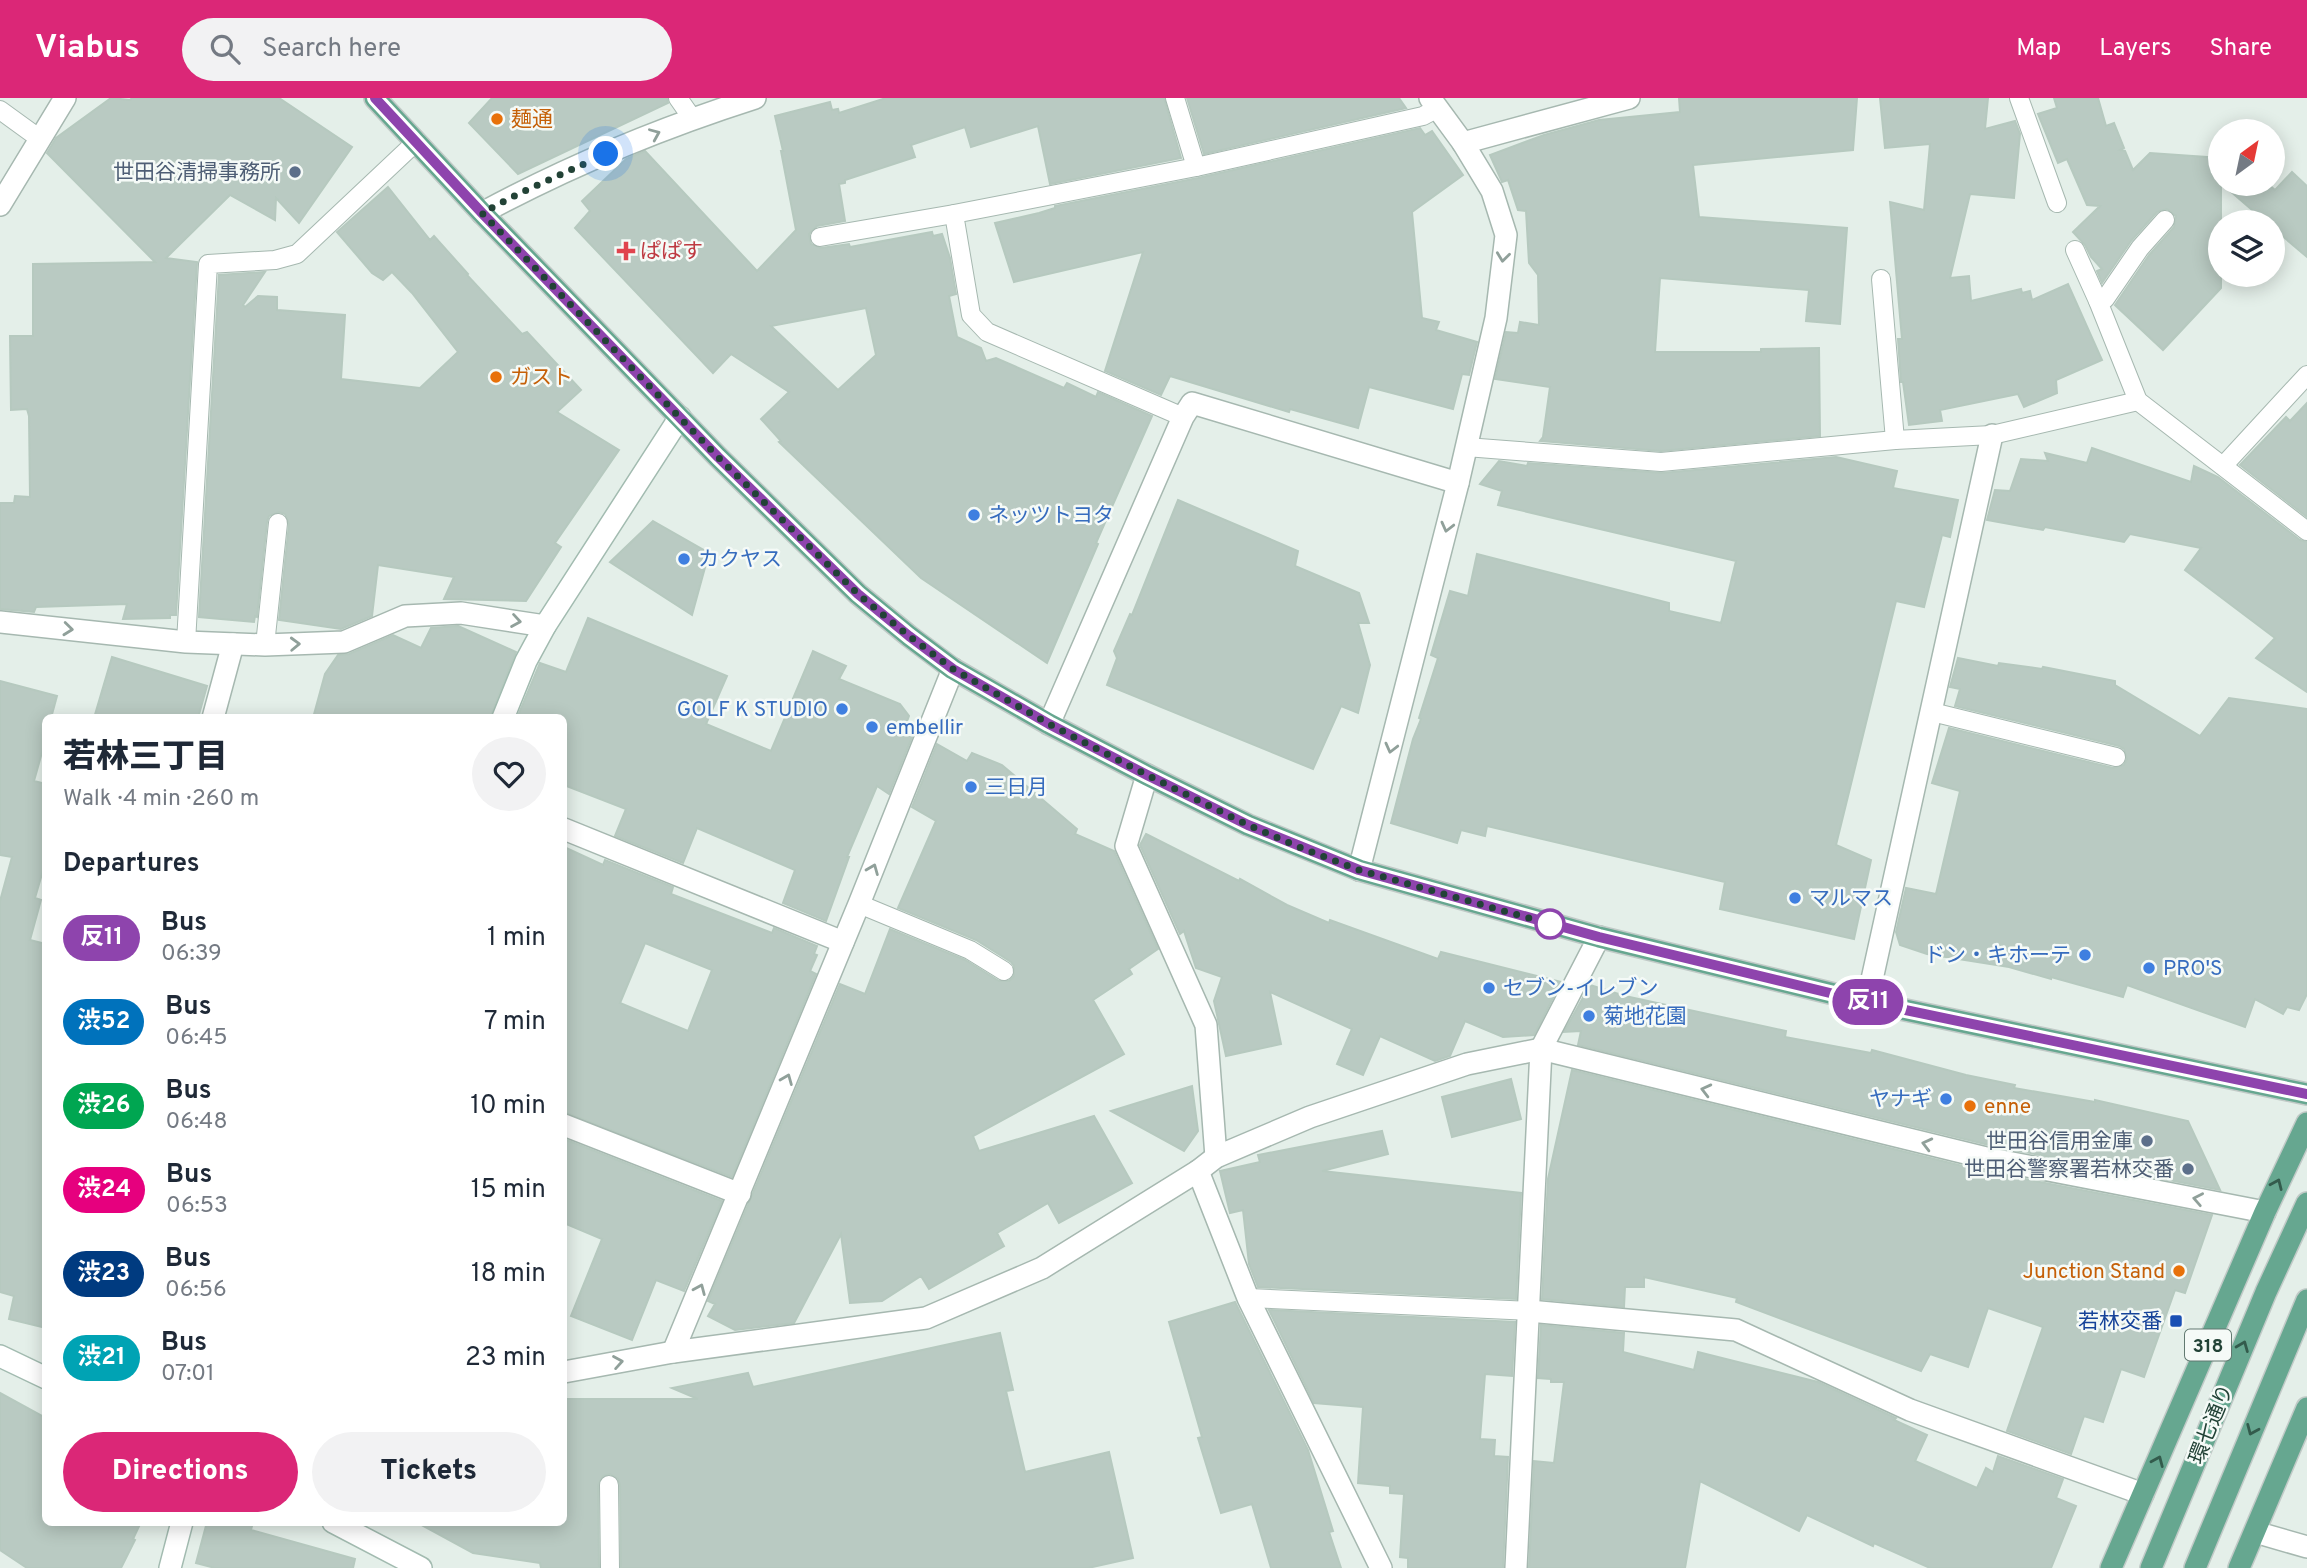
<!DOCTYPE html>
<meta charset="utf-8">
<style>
:root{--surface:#fff;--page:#f2f2f3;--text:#1f2937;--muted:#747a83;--accent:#db2777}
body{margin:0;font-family:Overpass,"Noto Sans JP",sans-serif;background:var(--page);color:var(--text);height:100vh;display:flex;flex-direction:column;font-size:26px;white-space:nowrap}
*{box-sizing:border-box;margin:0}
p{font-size:23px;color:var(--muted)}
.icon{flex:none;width:38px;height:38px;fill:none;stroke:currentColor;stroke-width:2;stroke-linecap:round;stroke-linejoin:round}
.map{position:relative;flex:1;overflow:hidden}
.sheet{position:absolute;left:42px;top:616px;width:525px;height:812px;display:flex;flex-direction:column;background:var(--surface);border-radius:10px;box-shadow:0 4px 18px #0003}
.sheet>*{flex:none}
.badge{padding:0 14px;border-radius:23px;font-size:24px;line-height:46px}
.needle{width:46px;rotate:33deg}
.tools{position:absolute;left:2208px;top:21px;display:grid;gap:14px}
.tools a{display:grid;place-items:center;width:77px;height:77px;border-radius:50%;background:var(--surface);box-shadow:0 4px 18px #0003;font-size:35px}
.you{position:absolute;width:35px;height:35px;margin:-18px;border:5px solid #fff;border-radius:50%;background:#1a73e8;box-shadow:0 0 0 10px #1a73e833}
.map>.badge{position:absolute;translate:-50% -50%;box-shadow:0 0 0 4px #fff}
h2{padding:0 21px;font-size:26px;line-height:63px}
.round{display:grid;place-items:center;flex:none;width:74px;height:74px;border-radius:37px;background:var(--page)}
.summary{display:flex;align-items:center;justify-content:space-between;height:119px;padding:0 21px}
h1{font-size:33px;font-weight:800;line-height:52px}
.cta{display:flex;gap:14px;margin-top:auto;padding:14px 21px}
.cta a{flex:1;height:80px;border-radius:42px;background:var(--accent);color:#fff;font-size:28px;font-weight:800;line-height:80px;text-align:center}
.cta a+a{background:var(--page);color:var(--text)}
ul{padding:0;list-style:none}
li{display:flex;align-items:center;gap:21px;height:84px;padding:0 21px}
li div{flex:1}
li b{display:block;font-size:26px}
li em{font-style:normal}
li .badge{min-width:77px;font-weight:700;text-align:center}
header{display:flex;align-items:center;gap:42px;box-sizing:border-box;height:98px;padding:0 35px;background:var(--accent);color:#fff}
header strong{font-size:33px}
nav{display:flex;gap:38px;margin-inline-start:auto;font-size:24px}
.search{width:490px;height:63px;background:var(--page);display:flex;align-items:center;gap:18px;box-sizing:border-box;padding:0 24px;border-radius:38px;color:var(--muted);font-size:26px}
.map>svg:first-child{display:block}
.building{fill:#b9cac2;stroke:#b6c9bf;stroke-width:2;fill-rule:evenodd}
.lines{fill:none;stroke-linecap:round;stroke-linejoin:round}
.lane-casing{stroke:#a6b8b0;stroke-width:20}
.street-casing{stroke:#a6b8b0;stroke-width:24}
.secondary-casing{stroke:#a2bbb0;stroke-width:24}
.primary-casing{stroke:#c1cac7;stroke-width:24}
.lane{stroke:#fff;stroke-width:18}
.street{stroke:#fff;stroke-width:21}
.secondary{stroke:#fff;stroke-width:21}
.primary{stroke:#66a790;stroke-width:21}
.oneway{stroke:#90a09a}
.oneway2{stroke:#335b4c}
.line-casing{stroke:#fff;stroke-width:16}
.line{stroke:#8e44ad;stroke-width:10}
.walk{stroke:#224236;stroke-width:7;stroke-dasharray:0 12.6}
.food-dot{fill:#e8710a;stroke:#f5faf7;stroke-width:2.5}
.service-dot{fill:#5c6f8a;stroke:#f5faf7;stroke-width:2.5}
.health-dot{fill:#e0444e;stroke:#f5faf7;stroke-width:2.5}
.shop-dot{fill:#3f7fe0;stroke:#f5faf7;stroke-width:2.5}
.stop-dot{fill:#fff;stroke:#8e44ad;stroke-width:3.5}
.transit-dot{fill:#1a4fb4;stroke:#f5faf7;stroke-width:2.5}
.labels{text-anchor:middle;stroke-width:5;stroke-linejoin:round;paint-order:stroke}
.shield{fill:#f5faf7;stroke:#617970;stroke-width:2}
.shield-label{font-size:19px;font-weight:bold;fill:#224236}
.food-label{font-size:21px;fill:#c56008;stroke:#f5faf7;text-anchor:start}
.service-label{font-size:21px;fill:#4e5e75;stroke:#f5faf7;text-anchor:end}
.health-label{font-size:21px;fill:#be3a42;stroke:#f5faf7;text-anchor:start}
.shop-label{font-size:21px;fill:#366cbe;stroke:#f5faf7;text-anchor:start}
.transit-label{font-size:21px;fill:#164399;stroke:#f5faf7;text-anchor:end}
.street-label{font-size:21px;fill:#224236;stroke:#f5faf7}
</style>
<header>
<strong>Viabus</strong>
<div class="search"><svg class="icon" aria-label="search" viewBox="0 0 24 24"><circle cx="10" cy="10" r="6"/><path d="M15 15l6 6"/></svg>Search here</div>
<nav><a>Map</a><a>Layers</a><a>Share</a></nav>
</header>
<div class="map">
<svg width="2307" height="1470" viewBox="0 0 2307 1470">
<rect width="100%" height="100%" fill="#e4efe9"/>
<g class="building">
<path d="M111 0 130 2 132 0H279L352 49 299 125 276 100 275 122 230 97 166 160 197 164 176 517H170V520L123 521 127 506 36 509 34 514 0 511V405H14L15 398 30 399 29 318 27 311 11 312 10 238H33V166L155 164 47 55 56 40Z"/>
<path d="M492 0H667L668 5 518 76 469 25Z"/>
<path d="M886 0H1164L1181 60 1050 86 1038 28 971 49 965 29 911 47 915 59 845 82V85L839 86 845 123 817 128 809 136 811 146 821 150 849 146 850 149 932 134 933 138 942 136 950 160 956 196 949 198 957 239 981 250 986 263 996 260 1064 290 1067 285 1096 299 1098 294 1152 318 1096 445 1098 446 1047 565 921 480 779 344 781 343 761 321 789 294 731 256 713 275 575 130 590 113 582 103 626 61 645 53 757 173 796 132 781 53H783L775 18 830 4 832 12 838 11 839 15ZM866 210 876 257 838 292 771 228Z"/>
<path d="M1187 0H1399L1406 10 1204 56Z"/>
<path d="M1679 0H1857L1853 52 1693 67 1699 119 1847 130 1840 226 1806 223 1809 192 1660 180 1655 254H1761V251L1819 250 1820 338 1661 353 1540 343 1543 339 1550 289 1495 281 1506 234 1518 235 1520 224 1539 227 1538 177 1529 165 1526 113 1518 112 1508 82 1502 84 1490 57 1544 37 1599 22 1680 14Z"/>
<path d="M1880 0H1988L1985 31 2015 23 2020 36 2014 100 1970 96 1950 180 1969 178 1971 203 2021 191 2022 195 2030 193 2032 202 2068 186 2102 262 2056 282 2057 295 2024 309 2018 296 1940 312 1942 323 1909 327 1903 284H1901L1898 241H1902L1890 104 1924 112 1930 46 1885 50Z"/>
<path d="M2054 0H2098L2106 28 2114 25 2124 50 2120 52 2125 53 2133 72 2150 55 2221 60V190L2163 252 2115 207 2149 157 2174 129 2176 118 2167 111 2157 114 2131 143 2102 185 2097 173 2102 171 2091 159 2085 147 2073 134 2100 108 2087 107 2067 61 2058 65 2038 16 2057 10Z"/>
<path d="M1420 30 1425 37 1432 33 1463 77 1412 114 1422 220 1439 224 1436 232 1477 244 1469 277 1462 276 1453 311 1369 289 1358 330 1290 311 1289 314 1170 278 1161 297 1105 273 1143 154 1014 184 995 125 1039 115 1055 110V108L1198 80Z"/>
<path d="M2292 74 2307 88V159L2273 130V124H2266L2222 86H2268L2275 92Z"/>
<path d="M388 89 430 142 434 138 468 176 467 177 522 236 527 234 581 292 557 314 619 352 555 445 561 449 526 503 444 501 454 479 378 467 372 518 341 531 279 522 289 426 285 416 279 414 269 418 267 424 257 519 255 518 254 524 199 519 219 177 265 174 243 207 245 209 258 198 277 199V212L345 217 341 281 420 290 458 254 412 195 392 174 383 182 372 175 337 134Z"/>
<path d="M2307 305V419L2240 367 2286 319 2290 323Z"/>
<path d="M2092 350 2191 384 2194 368 2218 379 2300 442 2307 444V594L2256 560 2275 540 2185 472 2201 450 2130 436 2124 444 2045 429 2043 432 1987 422 1995 392 2010 393 2021 361 2048 363 2045 355 2087 365Z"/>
<path d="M1836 359 1897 373 1893 390 1958 402 1950 439 1942 437 1924 509 1896 503 1836 747 1871 762 1854 841 1720 811 1725 784 1487 728 1485 738 1461 732 1457 745 1391 725 1413 641 1421 621 1419 620 1438 560 1431 557 1450 493 1468 498 1477 456 1669 505V513L1721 525 1736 463 1498 407 1502 393 1480 386 1499 363 1527 368 1528 365 1662 375Z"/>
<path d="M1178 402 1298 453 1295 468 1359 495 1369 525H1358L1370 567 1358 615 1341 608 1313 671 1107 587 1117 560 1114 553 1130 516 1132 517Z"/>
<path d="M653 423 709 455 692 517 610 464Z"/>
<path d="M588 520 727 578 706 626 771 653 813 553 846 568 839 581 900 606 909 618 905 629 914 634 889 696 877 688 847 759H849L826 823 783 805 795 772 697 730 683 765 615 738 626 711 564 687V620H517L540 565 566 574Z"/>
<path d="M458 528 516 554 490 620H313L325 576 338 557 349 556 393 537 421 550 431 530Z"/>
<path d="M112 559 207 588 198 620H94Z"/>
<path d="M1958 560 1998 568 1999 565 2042 571 2043 569 2115 583V587L2200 638 2229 600 2307 611V896L2299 912 2287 909 2283 916 2255 901 2245 929 2127 887 2123 899 2051 879V881L2009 869 1927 856 1900 847 1896 834 1906 790 1936 796 1960 693 1932 685 1949 630 2113 670 2124 667 2127 661 2124 651 2119 648 1955 608 1960 591 1950 589Z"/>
<path d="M0 583 57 598 51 620H46V640L34 683 46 686V762L35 800 41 802 30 842 46 846V1230L9 1221 14 1198 0 1194V803L12 759 0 757Z"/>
<path d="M937 646 967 663 972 655 1002 667 1077 731 1075 736 1114 753 1158 851 1129 871 1132 876 1093 902 1124 956 973 1038 979 1053 1094 1018 1132 1085 1059 1125 1048 1105 997 1135 1004 1148 929 1191 921 1178 882 1203 850 1205 841 1136 794 1225 735 1232 708 1218 715 1206 708 1203 840 886 865 896 890 831 965 862 999 883H1009L1014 878V868L1011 864 976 842 898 810 936 723 912 709Z"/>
<path d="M1146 736 1239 783 1240 781 1287 807 1329 825 1330 822 1438 861 1441 854 1561 884 1534 937 1503 939 1465 923 1450 958 1435 963 1380 938 1363 977 1337 966 1352 931 1270 894 1281 946 1226 958 1214 903 1222 879 1196 870 1184 833 1180 836 1140 747Z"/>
<path d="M564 749 603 767 605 762 673 789 671 796 772 835 774 830 817 848 814 856 817 857 810 873 816 876 732 1079 564 1014ZM645 845 712 872 688 933 620 905Z"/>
<path d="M1590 887 1625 898 1786 933 1785 939 1871 955 1872 952 1966 977 2015 987 2014 990 2095 1004V1002L2188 1023 2220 1092 1989 1047 1578 947 1581 933 1564 934Z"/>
<path d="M1572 972 1983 1073 2212 1117 2185 1195 2175 1192 2144 1279 2121 1271 2103 1324 2084 1318 2071 1356 2007 1333 2043 1229 1988 1210 1968 1269 1930 1256 1921 1273 1736 1204 1737 1200 1644 1179V1189H1625L1624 1209 1542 1201 1548 1081Z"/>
<path d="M1511 981 1521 1021 1452 1039 1442 999Z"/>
<path d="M1192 988 1198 1033 1184 1053 1111 1013Z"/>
<path d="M1382 1033 1388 1056 1322 1073 1521 1095 1516 1201 1258 1189 1249 1166 1243 1112 1230 1115 1220 1073 1260 1064 1258 1057Z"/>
<path d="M564 1041 722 1103 684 1193 656 1182 632 1242 571 1218 602 1141 564 1125Z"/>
<path d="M1235 1204 1308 1352 1333 1433 1329 1434 1341 1470H1271L1252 1406 1221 1415 1198 1340 1202 1339 1169 1224Z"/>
<path d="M1269 1212 1515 1224 1512 1278 1485 1276 1480 1341 1495 1342 1494 1358 1508 1359 1503 1470H1408V1460L1400 1459 1404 1396 1390 1395V1388L1358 1385 1363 1309 1314 1305Z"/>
<path d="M1541 1227 1624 1235 1623 1254 1694 1272 1698 1254 1818 1284 1896 1320 1894 1322 1927 1337 1915 1363 1977 1390 1986 1370 1993 1374 1998 1358 2063 1381 2056 1400 2076 1408 2051 1470H1930L1874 1445 1873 1448 1807 1417 1799 1433 1700 1383 1685 1470H1529L1534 1363 1554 1365 1564 1284H1551V1281L1538 1280Z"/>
<path d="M1000 1235 1013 1292 1006 1293 1025 1374 1109 1354 1133 1460 1088 1470H621L620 1387 618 1381 610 1376 603 1378 598 1387 599 1470H541L540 1465 473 1455 416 1424H564V1301H698L672 1290 748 1275 753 1289Z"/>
<path d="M0 1295 46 1320V1424H141L133 1441 135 1442 121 1470H27L0 1452Z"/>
<path d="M207 1424H253L251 1432 355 1461 353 1470H215L196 1465Z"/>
</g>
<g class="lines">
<g class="lane-casing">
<g id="lane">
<path d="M678 0 692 20"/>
<path d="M1175 0 1196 69"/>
<path d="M2019 0 2057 105"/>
<path d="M0 12 40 41"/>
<path d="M820 139 954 116"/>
<path d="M2075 152 2098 203 2138 303 2307 433"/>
<path d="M1881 181 1895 342"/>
<path d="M2098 203 2105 201 2140 150 2165 122"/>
<path d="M1183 319 987 234 971 217 954 116 1196 69 1423 18 1438 10"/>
<path d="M1466 349 1661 364 1895 342 1992 337 2138 303"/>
<path d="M2223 368 2307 277"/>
<path d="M186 544 208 166 275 162 297 156 417 43"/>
<path d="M265 547 278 425"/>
<path d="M1932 614 2116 659"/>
<path d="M859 806 970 852 1004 873"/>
<path d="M1248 1200 1529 1213"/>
<path d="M609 1387 610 1470"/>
</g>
</g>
<g class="street-casing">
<g id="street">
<path d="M1463 45 1629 0"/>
<path d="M0 107 65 0"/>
<path d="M482 115C569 68 661 30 755 0"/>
<path d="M0 524 186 544 265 547 344 544 405 518 461 515 545 528"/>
<path d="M213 620 233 546"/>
<path d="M1049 626 1183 319 1192 305 1458 385"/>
<path d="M1147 677 1126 748 1206 927 1216 1059"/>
<path d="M564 731 843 844"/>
<path d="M1359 772 1458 385 1496 220 1506 137 1492 93 1463 45 1430 0"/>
<path d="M1867 904 1992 337"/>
<path d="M564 1027 740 1096"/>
<path d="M1198 1073 1248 1200 1381 1470"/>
<path d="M1529 1213 1736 1232 1910 1312 2143 1396"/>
<path d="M673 1254 859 806 953 571"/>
<path d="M564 1274 673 1254 926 1220 1042 1170 1198 1073 1216 1059 1310 1019 1467 966 1541 951 1986 1060 2265 1114"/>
<path d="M2255 1434 2307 1449"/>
<path d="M1516 1470 1541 951 1599 839"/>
</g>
</g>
<g class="secondary-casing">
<g id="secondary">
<path d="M503 620 526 563 545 528 680 319"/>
<path d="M0 1258 46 1280"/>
<path d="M333 1424 421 1470"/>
<path d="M170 1470 182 1424"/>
</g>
</g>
<g class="primary-casing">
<g id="primary">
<path d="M375 0 482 115 718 359 858 496 909 538 953 571 1049 626 1147 677 1248 727 1359 772 1599 839 1867 904 2307 996"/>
<path d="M2111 1470 2265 1114 2307 1025"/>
<path d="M2151 1470 2266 1194 2307 1105"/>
<path d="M2195 1470 2307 1202"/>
<path d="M2239 1470 2307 1310"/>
</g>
</g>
<use href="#lane" class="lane"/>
<use href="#street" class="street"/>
<use href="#secondary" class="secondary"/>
<use href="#primary" class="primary"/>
</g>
<defs><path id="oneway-chevron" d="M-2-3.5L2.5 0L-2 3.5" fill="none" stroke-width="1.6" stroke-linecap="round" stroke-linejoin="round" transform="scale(1.75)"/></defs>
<g class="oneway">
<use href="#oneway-chevron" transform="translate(655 36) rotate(-23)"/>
<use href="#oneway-chevron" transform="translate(1503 159) rotate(97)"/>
<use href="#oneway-chevron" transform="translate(1447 429) rotate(104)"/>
<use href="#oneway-chevron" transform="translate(516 523) rotate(9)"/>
<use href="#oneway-chevron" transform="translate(68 531) rotate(6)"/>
<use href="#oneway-chevron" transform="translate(295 546) rotate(-2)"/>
<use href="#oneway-chevron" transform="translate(1391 650) rotate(104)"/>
<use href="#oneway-chevron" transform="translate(873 771) rotate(-68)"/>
<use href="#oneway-chevron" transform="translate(787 981) rotate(-68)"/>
<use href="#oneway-chevron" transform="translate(1706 992) rotate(-166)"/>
<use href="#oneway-chevron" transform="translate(1927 1046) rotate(-166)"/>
<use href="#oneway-chevron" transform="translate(2198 1101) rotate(-169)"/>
<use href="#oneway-chevron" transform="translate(700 1191) rotate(-67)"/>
<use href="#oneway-chevron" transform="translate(618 1264) rotate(-10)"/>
</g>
<g class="oneway2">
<use href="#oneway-chevron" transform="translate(2277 1086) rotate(-66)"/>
<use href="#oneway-chevron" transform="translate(2243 1248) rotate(-68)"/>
<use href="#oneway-chevron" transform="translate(2252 1332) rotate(113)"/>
<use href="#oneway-chevron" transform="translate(2158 1363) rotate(-67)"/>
</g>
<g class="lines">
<g class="line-casing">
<path id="line" d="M375 0 482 115 718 359 858 496 909 538 953 571 1049 626 1147 677 1248 727 1359 772 1599 839 1867 904 2307 996"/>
</g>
<use href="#line" class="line"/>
<path class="walk" d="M606 56 520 95 482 115 718 359 858 496 909 538 953 571 1049 626 1147 677 1248 727 1304 751 1359 772 1550 826"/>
</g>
<g class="food-dot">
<circle cx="497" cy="21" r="7"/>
<circle cx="496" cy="279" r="7"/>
<circle cx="1970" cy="1008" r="7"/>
<circle cx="2179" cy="1173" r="7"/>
</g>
<g class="service-dot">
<circle cx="295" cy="74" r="7"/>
<circle cx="2147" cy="1043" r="7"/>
<circle cx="2188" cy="1071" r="7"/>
</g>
<path class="health-dot" d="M622.5 142.5h7v7h7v7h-7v7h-7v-7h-7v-7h7z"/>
<g class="shop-dot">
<circle cx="974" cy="417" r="7"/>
<circle cx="684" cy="461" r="7"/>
<circle cx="842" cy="611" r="7"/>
<circle cx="872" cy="629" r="7"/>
<circle cx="971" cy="689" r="7"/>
<circle cx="1795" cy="800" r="7"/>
<circle cx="2085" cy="857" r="7"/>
<circle cx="2149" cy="870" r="7"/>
<circle cx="1489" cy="890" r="7"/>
<circle cx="1589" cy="918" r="7"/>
<circle cx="1946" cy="1001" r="7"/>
</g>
<circle class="stop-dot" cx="1550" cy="826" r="14"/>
<rect class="transit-dot" x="2169" y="1216" width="14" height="14" rx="3.5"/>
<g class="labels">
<rect class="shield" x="2185" y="1231.5" width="46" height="31" rx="5"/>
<g class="shield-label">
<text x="2208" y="1254">318</text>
</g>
<g class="food-label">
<text x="511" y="28">麺通</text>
<text x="510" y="286">ガスト</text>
<text x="1984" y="1015">enne</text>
<text x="2165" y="1180" text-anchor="end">Junction Stand</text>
</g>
<g class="service-label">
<text x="281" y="81">世田谷清掃事務所</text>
<text x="2133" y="1050">世田谷信用金庫</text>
<text x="2174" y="1078">世田谷警察署若林交番</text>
</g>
<g class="health-label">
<text x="640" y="160">ぱぱす</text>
</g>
<g class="shop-label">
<text x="988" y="424">ネッツトヨタ</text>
<text x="698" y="468">カクヤス</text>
<text x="828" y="618" text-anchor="end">GOLF K STUDIO</text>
<text x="886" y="636">embellir</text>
<text x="985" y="696">三日月</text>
<text x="1809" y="807">マルマス</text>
<text x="2071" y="864" text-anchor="end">ドン・キホーテ</text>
<text x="2163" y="877">PRO'S</text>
<text x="1503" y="897">セブン-イレブン</text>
<text x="1603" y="925">菊地花園</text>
<text x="1932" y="1008" text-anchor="end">ヤナギ</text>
</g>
<g class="transit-label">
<text x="2162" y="1230">若林交番</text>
</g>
<g class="street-label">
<text transform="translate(2211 1326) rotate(-68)" y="7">環七通り</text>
</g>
</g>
</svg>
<div class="tools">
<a><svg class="needle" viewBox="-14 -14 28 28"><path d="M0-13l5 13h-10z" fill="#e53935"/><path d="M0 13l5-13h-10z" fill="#747a83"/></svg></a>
<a><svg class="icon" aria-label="layers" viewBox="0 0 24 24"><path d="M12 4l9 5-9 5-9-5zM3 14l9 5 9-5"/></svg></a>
</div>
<div class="you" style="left:606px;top:56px"></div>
<b class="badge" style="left:1868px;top:904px;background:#8e44ad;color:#fff">反11</b>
<section class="sheet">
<div class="summary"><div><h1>若林三丁目</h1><p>Walk · 4 min · 260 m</p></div><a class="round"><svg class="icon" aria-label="heart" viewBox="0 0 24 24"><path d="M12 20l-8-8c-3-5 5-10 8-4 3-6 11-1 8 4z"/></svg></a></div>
<h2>Departures</h2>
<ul>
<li><span class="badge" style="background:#8e44ad;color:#fff">反11</span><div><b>Bus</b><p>06:39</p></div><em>1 min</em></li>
<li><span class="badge" style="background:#0072bc;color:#fff">渋52</span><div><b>Bus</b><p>06:45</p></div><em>7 min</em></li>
<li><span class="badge" style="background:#00a651;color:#fff">渋26</span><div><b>Bus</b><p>06:48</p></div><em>10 min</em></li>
<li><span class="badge" style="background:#e6007e;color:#fff">渋24</span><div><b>Bus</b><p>06:53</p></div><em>15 min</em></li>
<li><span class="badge" style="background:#003b80;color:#fff">渋23</span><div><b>Bus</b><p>06:56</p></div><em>18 min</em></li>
<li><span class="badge" style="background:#00a3b4;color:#fff">渋21</span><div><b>Bus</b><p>07:01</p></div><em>23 min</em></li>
</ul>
<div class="cta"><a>Directions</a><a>Tickets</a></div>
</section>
</div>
